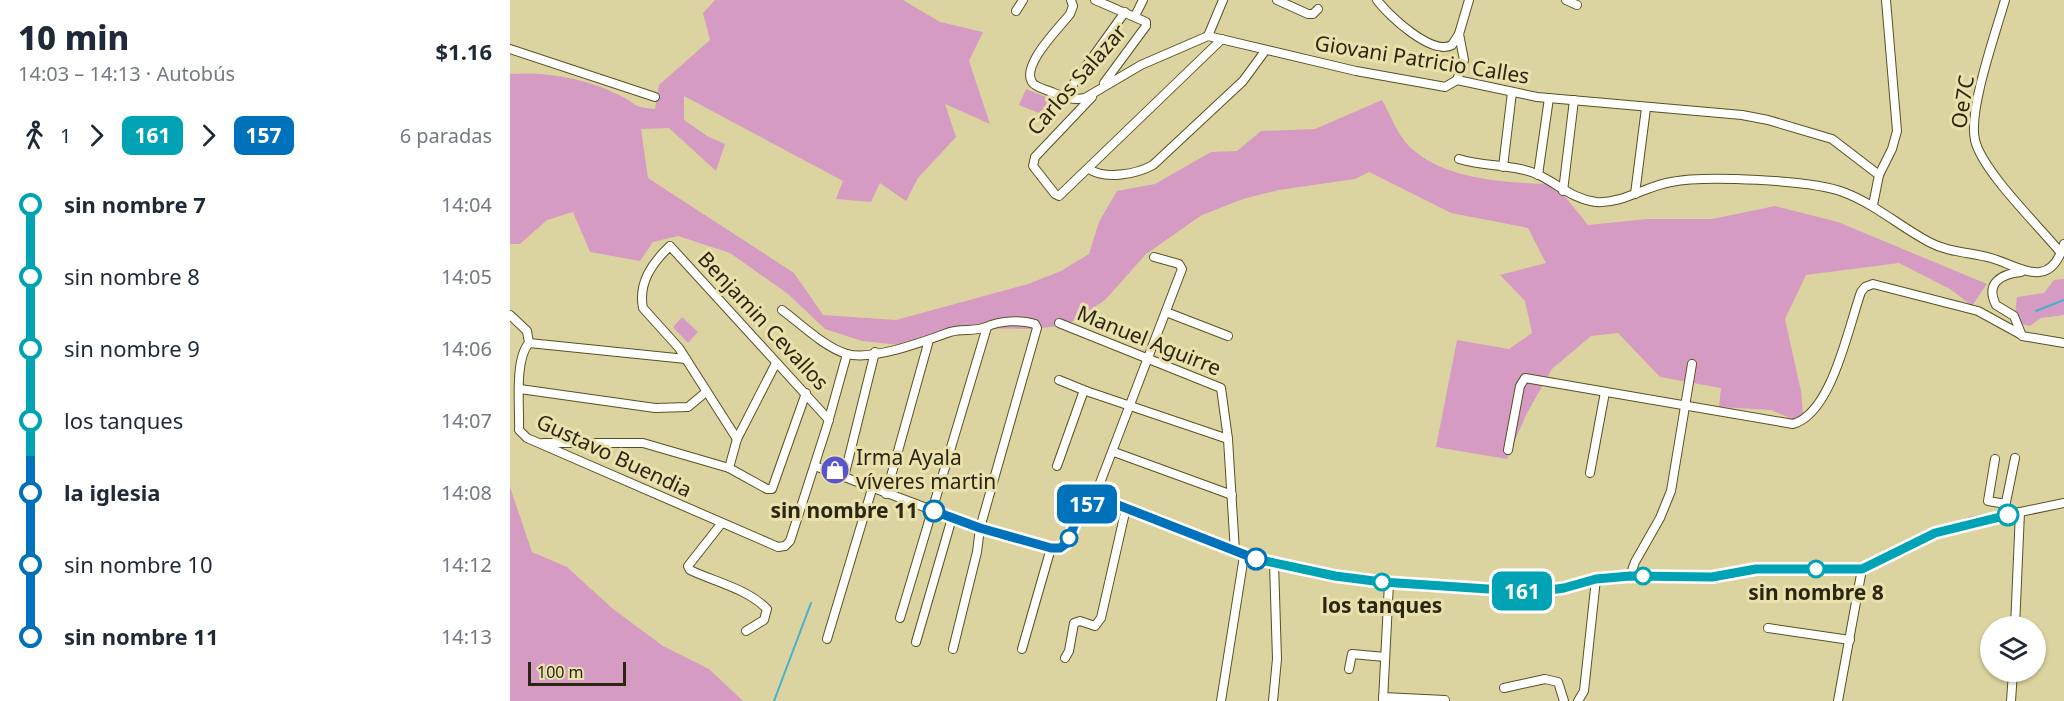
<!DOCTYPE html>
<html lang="es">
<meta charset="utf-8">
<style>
:root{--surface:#fff;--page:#f6f6f7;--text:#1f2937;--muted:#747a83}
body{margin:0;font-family:"Noto Sans",sans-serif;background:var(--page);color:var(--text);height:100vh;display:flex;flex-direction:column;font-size:22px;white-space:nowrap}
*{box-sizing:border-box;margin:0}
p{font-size:20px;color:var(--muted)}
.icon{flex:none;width:33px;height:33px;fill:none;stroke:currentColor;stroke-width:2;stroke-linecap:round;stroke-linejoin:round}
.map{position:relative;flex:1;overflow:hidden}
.side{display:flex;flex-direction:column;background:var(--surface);width:510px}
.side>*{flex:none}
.badge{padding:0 12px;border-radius:9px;font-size:21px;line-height:39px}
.controls{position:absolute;left:1470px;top:616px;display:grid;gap:12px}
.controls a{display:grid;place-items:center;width:66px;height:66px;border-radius:50%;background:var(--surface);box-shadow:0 2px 4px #0004;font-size:30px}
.scale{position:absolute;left:18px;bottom:15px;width:98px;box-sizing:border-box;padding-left:6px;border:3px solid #2a2612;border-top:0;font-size:16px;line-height:21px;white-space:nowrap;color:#2a2612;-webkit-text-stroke:4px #eae1ad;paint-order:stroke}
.map>.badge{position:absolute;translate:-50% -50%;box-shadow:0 0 0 3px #fff}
.legs{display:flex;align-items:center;gap:9px;height:66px;padding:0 18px;font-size:20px}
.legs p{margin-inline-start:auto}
.headline{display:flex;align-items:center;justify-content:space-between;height:102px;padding:0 18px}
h1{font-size:33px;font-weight:800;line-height:45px}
ul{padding:0 18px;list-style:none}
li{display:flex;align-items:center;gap:21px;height:72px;font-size:22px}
li i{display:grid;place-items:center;width:9px;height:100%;margin:0 8px;background:currentColor}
li i::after{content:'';width:15px;height:15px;margin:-8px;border:4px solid;border-radius:50%;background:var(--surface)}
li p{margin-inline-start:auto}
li:first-child i{background:linear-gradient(#0000 50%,currentColor 0)}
li:last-child i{background:linear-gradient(currentColor 50%,#0000 0)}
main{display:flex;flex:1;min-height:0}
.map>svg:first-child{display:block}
.green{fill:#d69bc2}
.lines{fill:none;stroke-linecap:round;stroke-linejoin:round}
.stream{stroke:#46b1cf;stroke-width:2}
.street-casing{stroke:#595121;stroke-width:10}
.street{stroke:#fff;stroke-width:8}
.line-1-casing{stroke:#fff;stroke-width:14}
.line-2-casing{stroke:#fff;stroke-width:14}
.line-1{stroke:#00a3b4;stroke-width:9}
.line-2{stroke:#0072bc;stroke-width:9}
.stop-2-dot{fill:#fff;stroke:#0072bc;stroke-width:3}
.stop-1-dot{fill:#fff;stroke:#00a3b4;stroke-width:3}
.labels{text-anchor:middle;stroke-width:6;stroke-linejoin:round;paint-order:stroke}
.street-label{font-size:21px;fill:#2a2612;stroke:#eae1ad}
.poi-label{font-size:21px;fill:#2a2612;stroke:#eae1ad;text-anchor:start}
.stop-label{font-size:21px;font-weight:bold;fill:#2a2612;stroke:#eae1ad}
</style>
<main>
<section class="side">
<div class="headline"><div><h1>10 min</h1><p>14:03 – 14:13 · Autobús</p></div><b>$1.16</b></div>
<div class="legs"><svg class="icon" aria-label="walk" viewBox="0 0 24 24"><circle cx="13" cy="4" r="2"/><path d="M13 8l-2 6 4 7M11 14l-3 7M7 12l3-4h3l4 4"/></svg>1<svg class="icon" aria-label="forward" viewBox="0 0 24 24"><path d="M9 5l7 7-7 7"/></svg><b class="badge" style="background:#00a3b4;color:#fff">161</b><svg class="icon" aria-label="forward" viewBox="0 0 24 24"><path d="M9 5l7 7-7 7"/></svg><b class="badge" style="background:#0072bc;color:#fff">157</b><p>6 paradas</p></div>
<ul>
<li><i style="color:#00a3b4"></i><b>sin nombre 7</b><p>14:04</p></li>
<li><i style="color:#00a3b4"></i><span>sin nombre 8</span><p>14:05</p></li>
<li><i style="color:#00a3b4"></i><span>sin nombre 9</span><p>14:06</p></li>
<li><i style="color:#00a3b4"></i><span>los tanques</span><p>14:07</p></li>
<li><i style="color:#0072bc"></i><b>la iglesia</b><p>14:08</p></li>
<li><i style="color:#0072bc"></i><span>sin nombre 10</span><p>14:12</p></li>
<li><i style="color:#0072bc"></i><b>sin nombre 11</b><p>14:13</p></li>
</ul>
</section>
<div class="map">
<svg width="1554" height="701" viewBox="0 0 1554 701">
<rect width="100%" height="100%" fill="#dcd4a0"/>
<g class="green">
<path d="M205 0H393L430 22 473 32 459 61 480 124 435 104 446 137 408 178 396 201 370 183 361 202 326 199 333 181 174 96V120L197 136 215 144 206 171 159 128 131 129 138 178 284 273 313 315 386 320 518 284 551 271 579 254 589 222 607 191 645 184 701 152 727 151 751 131 805 129 872 100C880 114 888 136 900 147 935 181 1000 183 1045 184L1078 225 1137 219H1202L1265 206 1328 222 1477 284 1462 306 1440 289 1389 263 1296 275 1275 319 1291 391 1294 424 1261 410 1209 407 1211 388 1150 377 1108 333 1081 336 1042 369 1016 415 997 459 926 447 947 340 999 349 1022 333 1015 301 990 275 1036 263 1018 228 941 213 859 172 845 179 769 190 733 199 692 215 636 254 595 300 557 325 523 329 449 328 400 346 352 341 315 329 278 294 220 253 168 236 143 242 130 261 80 252 63 212 37 220 10 244H0V74C34 71 80 79 111 96 129 105 122 107 145 109L149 85 200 40 193 13Z"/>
<path d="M516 89 543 100 536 116 509 105Z"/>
<path d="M1554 279V315L1531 318 1520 326 1512 324 1505 314 1507 297 1534 293 1544 280Z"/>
<path d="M172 317 188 332 178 343 163 327Z"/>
<path d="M0 487 22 552 57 567 103 609 153 646 199 669 233 701H0Z"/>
</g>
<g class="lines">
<g class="stream">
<path d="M1526 311 1554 300"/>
<path d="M264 701 301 603"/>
</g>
<g class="street-casing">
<g id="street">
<path d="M561 0 563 6 560 14C550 27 511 65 522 82 525 87 534 89 539 91 552 96 561 101 575 98L631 65 698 36 846 71 930 86 935 87 947 80 1027 97 1232 115 1258 120 1322 139 1369 175 1363 205"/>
<path d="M585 0 636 22V26L594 83"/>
<path d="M767 0 798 14H803L808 9"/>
<path d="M867 0C879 16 922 56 942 45L949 34"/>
<path d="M1056 0 1067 5"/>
<path d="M1495 0C1486 32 1458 110 1465 140 1472 171 1529 226 1551 253"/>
<path d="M506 11 513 0"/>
<path d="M625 16 633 0"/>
<path d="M698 36 713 0"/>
<path d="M0 49 145 97"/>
<path d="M947 80 954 60 949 34 959 0"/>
<path d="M554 97 615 12"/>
<path d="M582 97 525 157 523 166 545 194 549 196 712 39"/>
<path d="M949 159C974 167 1005 164 1029 175 1049 185 1063 199 1086 202 1112 204 1136 186 1161 182 1194 175 1302 180 1333 192 1365 204 1389 226 1419 242 1439 253 1460 252 1481 258 1511 267 1540 291 1554 244"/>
<path d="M993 167 1002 92"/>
<path d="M579 169C595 180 627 174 643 165L733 81 755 51"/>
<path d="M1028 175 1039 98"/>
<path d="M1369 175 1382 149 1387 131 1376 0"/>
<path d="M1053 191 1064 100"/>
<path d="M1125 194 1136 108"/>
<path d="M1511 272C1491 274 1475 283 1486 305L1504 316 1512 336 1554 343"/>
<path d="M272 310C291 324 314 347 337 354 363 361 415 341 440 332 451 328 465 332 476 327 489 321 510 319 525 324L527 328 470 528 467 552 443 649"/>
<path d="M656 312 718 336"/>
<path d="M0 315 17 331 19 343"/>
<path d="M549 323 711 388 718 439 725 552"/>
<path d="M19 343C4 360 10 407 9 430L17 438 268 547 275 546 280 541 317 426 337 354"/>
<path d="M19 343 176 359"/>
<path d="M549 380 576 391"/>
<path d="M10 389 145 408 178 407 196 392"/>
<path d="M227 439 169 348 133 308C128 283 142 263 160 246L319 420"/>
<path d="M33 443H133L219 468 257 489H262L296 393"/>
<path d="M998 450 1010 386 1015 378 1283 424C1322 413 1338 328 1351 292L1355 287 1363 284 1468 311 1510 334"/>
<path d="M604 452 722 495"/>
<path d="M1485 459 1478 501 1496 504"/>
<path d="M305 466 470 528 541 548H550L557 543 568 516 585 496 746 559 825 576 872 582 1025 592 1054 588 1086 579 1120 576 1202 577 1246 569H1352L1425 533 1461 522 1554 503"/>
<path d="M547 466 573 393 576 391 718 439"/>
<path d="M219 468 227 439 266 363"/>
<path d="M1080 473 1095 392"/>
<path d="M334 477 365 352"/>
<path d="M376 494 419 340"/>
<path d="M585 496 672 269 669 264 644 257"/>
<path d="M1495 507 1505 458"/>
<path d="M211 524 178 566 180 570C205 582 238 589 257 609L254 620 236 631"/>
<path d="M1120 576 1125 562 1150 518 1161 491 1182 364"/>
<path d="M390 618 477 327"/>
<path d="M1505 627 1510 512"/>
<path d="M1258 628 1340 640"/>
<path d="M317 639 362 489"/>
<path d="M406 642 442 518"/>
<path d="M512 649 541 548"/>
<path d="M555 658 559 651 564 623 570 621 585 626 591 618 616 508"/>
<path d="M839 669 842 654 875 657"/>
<path d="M994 688 1035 679 1048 682 1054 701"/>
<path d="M873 697 935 700"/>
<path d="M711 701 734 556"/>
<path d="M763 701 767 659 764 563"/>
<path d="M873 701 879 583"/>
<path d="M1068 701 1074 691 1086 579"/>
<path d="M1328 701 1352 569"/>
<path d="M1501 701 1503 672"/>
</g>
</g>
<use href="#street" class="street"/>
</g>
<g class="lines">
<g class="line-1-casing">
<path id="line-1" d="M746 559 825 576 872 582 1025 592 1054 588 1086 579 1120 576 1202 577 1246 569H1352L1425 533 1498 515"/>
</g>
<g class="line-2-casing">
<path id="line-2" d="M424 511 470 528 541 548H550L557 543 568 516 585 496 746 559"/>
</g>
<use href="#line-1" class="line-1"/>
<use href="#line-2" class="line-2"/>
</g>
<defs>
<g id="shop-disc" transform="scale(1.5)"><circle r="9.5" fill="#5854cc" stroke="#eae1ad"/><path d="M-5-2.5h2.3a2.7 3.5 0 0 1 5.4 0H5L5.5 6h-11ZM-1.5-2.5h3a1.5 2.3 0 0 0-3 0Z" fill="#fff"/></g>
</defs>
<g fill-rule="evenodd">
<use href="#shop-disc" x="325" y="470"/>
</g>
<g class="stop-2-dot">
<circle cx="424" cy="511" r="10"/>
<circle cx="559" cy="538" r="8"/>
<circle cx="746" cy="559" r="10"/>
</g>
<g class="stop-1-dot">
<circle cx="1498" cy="515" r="10"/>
<circle cx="1306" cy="569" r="8"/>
<circle cx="1133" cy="576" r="8"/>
<circle cx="872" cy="582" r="8"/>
</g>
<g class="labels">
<g class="street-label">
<text transform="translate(912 60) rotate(9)" y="7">Giovani Patricio Calles</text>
<text transform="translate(567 80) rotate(-49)" y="7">Carlos Salazar</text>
<text transform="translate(1453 102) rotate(-81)" y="7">Oe7C</text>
<text transform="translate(253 321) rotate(47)" y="7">Benjamin Cevallos</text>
<text transform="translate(639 341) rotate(22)" y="7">Manuel Aguirre</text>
<text transform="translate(104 456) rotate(25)" y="7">Gustavo Buendia</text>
</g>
<g class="poi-label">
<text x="346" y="465">Irma Ayala<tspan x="346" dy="24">víveres martin</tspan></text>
</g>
<g class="stop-label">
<text x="408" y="518" text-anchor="end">sin nombre 11</text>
<text x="1306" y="600">sin nombre 8</text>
<text x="872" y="613">los tanques</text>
</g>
</g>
</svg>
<div class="controls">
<a><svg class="icon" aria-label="layers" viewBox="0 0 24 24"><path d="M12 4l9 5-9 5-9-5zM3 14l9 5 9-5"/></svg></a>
</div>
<div class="scale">100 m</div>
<b class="badge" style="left:1012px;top:591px;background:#00a3b4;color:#fff">161</b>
<b class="badge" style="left:577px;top:504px;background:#0072bc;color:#fff">157</b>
</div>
</main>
